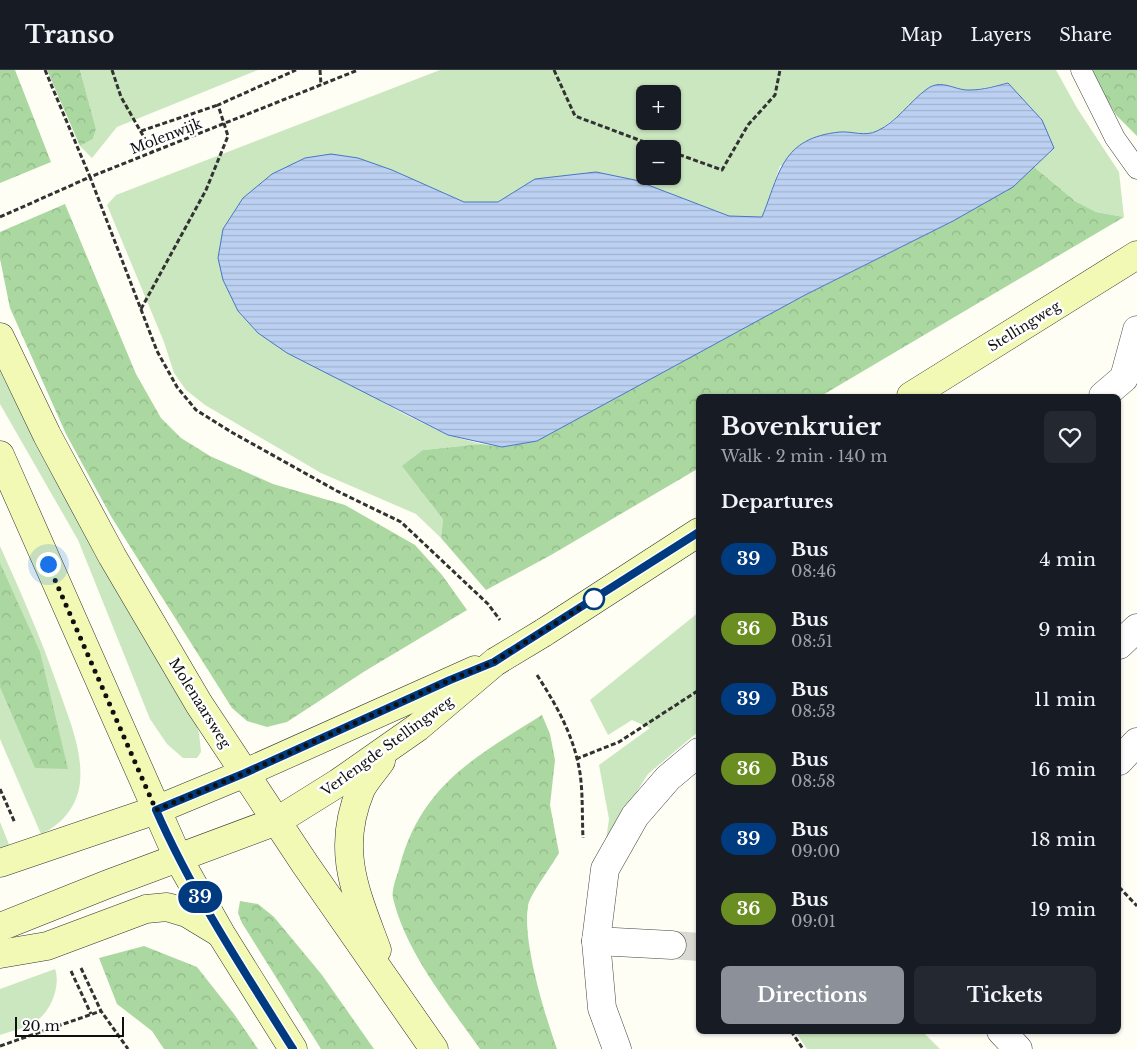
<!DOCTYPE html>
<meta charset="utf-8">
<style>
:root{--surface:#171b24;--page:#242831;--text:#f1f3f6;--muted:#9ea1a6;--line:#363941;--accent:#8c9099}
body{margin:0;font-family:"Libre Baskerville",serif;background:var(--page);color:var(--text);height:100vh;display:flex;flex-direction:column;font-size:19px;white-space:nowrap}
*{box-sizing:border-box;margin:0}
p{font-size:16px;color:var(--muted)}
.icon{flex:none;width:28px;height:28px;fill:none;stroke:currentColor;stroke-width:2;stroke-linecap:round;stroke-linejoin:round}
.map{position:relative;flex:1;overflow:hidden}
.side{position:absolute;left:696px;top:324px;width:425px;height:640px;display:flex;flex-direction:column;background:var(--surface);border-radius:8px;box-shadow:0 1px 4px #0004}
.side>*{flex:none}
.badge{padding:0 10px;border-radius:16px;font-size:18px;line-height:32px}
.fabs{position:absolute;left:636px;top:15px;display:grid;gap:10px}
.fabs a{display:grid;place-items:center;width:45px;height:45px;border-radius:8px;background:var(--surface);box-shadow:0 1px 4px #0004;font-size:25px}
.scale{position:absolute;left:15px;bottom:12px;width:109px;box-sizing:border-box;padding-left:5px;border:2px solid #101010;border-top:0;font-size:14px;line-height:18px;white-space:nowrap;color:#101010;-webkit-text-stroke:4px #fff;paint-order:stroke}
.you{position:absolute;width:25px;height:25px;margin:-12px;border:4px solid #fff;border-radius:50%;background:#1a73e8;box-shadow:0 0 0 8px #1a73e833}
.map>.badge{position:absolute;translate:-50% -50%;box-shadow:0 0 0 2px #fff}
h2{padding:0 25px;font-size:19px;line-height:45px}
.round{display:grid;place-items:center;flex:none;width:52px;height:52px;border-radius:8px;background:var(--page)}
.head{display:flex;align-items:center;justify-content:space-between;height:85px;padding:0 25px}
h1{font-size:24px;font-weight:800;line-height:38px}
.cta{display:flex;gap:10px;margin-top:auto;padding:10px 25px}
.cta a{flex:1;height:58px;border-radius:8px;background:var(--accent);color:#fff;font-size:20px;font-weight:800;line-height:58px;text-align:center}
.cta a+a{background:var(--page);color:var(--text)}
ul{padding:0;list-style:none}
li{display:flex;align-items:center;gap:15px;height:70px;padding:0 25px}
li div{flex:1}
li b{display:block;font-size:19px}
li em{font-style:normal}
li .badge{min-width:55px;font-weight:700;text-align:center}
header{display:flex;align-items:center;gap:30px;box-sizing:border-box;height:70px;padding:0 25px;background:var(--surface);border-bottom:1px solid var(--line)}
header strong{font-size:24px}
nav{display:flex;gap:28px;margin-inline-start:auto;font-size:18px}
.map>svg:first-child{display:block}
.grass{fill:#cbe7bf;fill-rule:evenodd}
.forest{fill:url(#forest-crowns)}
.water{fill:url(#water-rules);stroke:#4875c4}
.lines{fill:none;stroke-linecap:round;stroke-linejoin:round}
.street-tunnel{stroke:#dadad3;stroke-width:28;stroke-dasharray:28 14;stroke-linecap:butt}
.lane-casing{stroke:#434343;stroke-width:21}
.street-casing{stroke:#434343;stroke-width:29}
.secondary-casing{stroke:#323232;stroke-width:29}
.path{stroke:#323232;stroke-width:3;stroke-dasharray:5 2.5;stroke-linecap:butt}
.lane{stroke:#fff;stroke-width:20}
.street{stroke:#fff;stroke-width:28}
.secondary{stroke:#f1f9b4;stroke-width:28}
.secondary-bridge-casing{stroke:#323232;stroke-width:29;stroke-linecap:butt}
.secondary-bridge{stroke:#f1f9b4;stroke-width:28}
.line-casing{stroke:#fff;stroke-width:11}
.line{stroke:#003b80;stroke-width:8}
.walk{stroke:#101010;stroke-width:5;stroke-dasharray:0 9}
.stop-dot{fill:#fff;stroke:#003b80;stroke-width:2.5}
.labels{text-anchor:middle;stroke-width:5;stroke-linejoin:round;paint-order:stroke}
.street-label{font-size:14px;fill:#101010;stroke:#fff}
</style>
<header>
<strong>Transo</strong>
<nav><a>Map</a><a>Layers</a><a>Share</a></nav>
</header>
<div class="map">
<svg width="1137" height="979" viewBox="0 0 1137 979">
<defs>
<pattern id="forest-crowns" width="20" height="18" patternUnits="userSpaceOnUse" patternTransform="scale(1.25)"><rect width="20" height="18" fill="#abd7a0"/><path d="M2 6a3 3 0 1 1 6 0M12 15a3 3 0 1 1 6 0" fill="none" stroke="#92b889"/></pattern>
<pattern id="water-rules" width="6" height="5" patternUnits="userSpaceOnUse" patternTransform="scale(1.25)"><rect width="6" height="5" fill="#bcd1f2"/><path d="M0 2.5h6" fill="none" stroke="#a1b2ce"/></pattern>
</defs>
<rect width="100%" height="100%" fill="#fefef5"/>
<g class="grass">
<path d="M80 0H258L117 57 92 88 80 76 93 69 96 59Z"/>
<path d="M440 0H1056L1077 38 1119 102 1124 147 1096 142 1075 131 1033 96 1054 77 1008 13 969 21 942 14 927 19 907 39 877 62 862 64 841 62 780 96 762 147 729 146 635 110 596 102 535 109 498 132H464L392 100 272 104 243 128 223 159V210L238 241 258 263 404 344 448 365 481 374 423 380 443 449 441 468 416 444 321 403 205 335 186 320 174 303 164 272 107 135 116 125ZM645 24H672V51H645ZM645 79H672V106H645Z"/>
<path d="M0 295 191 639 199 663 201 682 197 688H183L167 674 150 649 78 470 0 334Z"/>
<path d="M0 476C21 523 42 570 59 620 69 649 83 681 80 712 78 735 62 755 41 764L0 669Z"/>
<path d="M699 542V661L648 704 606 770 609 749 599 695 650 658 632 650 608 665 590 630Z"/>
<path d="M0 752 10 777 0 781Z"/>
<path d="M55 899C61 915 51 942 36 951 26 958 12 961 0 965V919Z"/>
<path d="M795 961H922L940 979H807Z"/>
</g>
<g class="forest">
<path d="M0 0H15L51 92 0 113Z"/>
<path d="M47 0H80L96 59 93 69 80 76Z"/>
<path d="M1089 0H1137V66L1116 45Z"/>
<path d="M1033 96 1075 131 1096 142 1124 147 821 326H699V398L551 485 486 520 441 468 443 449 402 396 423 380 481 374 502 377 537 371 805 225 953 151 1013 117Z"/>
<path d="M65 134 136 304 161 348 181 368 210 386 273 414 345 435 415 475 442 505 467 540 365 601 287 652 267 657 247 651 232 638 112 448 66 364 10 238 0 189V162Z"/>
<path d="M0 493 40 582 68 699 35 698 0 617Z"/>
<path d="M542 645 550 664 555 690 550 735 559 783C553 794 529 826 528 836 522 871 545 945 557 979H480C448 933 406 883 393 828 391 819 398 804 400 795 422 714 477 686 542 645Z"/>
<path d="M240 831 258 834 274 847 322 905 374 979H321L242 853 238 843Z"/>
<path d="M144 876 197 897 234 944 258 979H164L152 961 117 934 99 888Z"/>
</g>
<path class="water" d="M1008 13 1042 50 1054 78 1013 117 953 151 805 225 537 371 502 377 448 365 287 283 258 263 238 241 223 210 218 188 223 159 243 128 272 104 305 88 331 84 358 88 392 100 464 132H498L535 109 596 102 635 110 729 146 762 147C780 103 781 68 840 62 852 61 865 67 877 61 897 52 909 32 927 19 942 8 955 21 970 20 983 20 996 16 1008 13Z"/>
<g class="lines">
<path class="street-tunnel" d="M672 875 699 877"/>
<g class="lane-casing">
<path id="lane" d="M1081 0 1115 68 1137 99"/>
</g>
<g class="street-casing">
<g id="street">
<path d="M1103 326 1124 308 1137 260"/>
<path d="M1119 575 1137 558"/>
<path d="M1119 691 1137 672"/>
<path d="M596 871 672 875"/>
<path d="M1001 961 1018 979"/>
<path d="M617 979 602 938 596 871 605 799 635 746 668 708 699 682"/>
</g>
</g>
<g class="secondary-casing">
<g id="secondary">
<path d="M0 267 47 365 112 486 199 634 305 794 434 979"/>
<path d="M911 326 1137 185"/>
<path d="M0 385 178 788 221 864 293 979"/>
<path d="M543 563 699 462"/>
<path d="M0 793 156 740 245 703 475 600"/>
<path d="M0 857 108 814 277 751 338 713 418 657 495 592"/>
<path d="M377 880C356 823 335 780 361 719 366 709 375 700 381 691"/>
<path d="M0 884 47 876 146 839 167 837 187 843 220 863"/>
</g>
</g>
<g class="path">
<path d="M45 0 90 107 358 0"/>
<path d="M112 0 121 27 153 83"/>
<path d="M320 0 321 15"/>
<path d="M554 0 575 46 663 79"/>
<path d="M141 61 218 35"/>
<path d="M672 82 722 100 748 55 775 25 780 0"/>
<path d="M0 147 90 107 157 281 177 317 196 340 233 363 337 421 401 452 488 534 500 550"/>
<path d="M141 239 206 120 228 66 218 35 296 0"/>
<path d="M537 605C557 636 574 666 580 703 583 724 582 747 583 768"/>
<path d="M576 689 619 672 699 620"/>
<path d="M0 719 15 753"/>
<path d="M1119 817 1137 836"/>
<path d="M81 898 101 941 128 979"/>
<path d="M71 901 91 944"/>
<path d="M791 961 803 979"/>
<path d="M0 976 101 941"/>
</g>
<use href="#lane" class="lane"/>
<use href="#street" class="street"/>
<use href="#secondary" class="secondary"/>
<g class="secondary-bridge-casing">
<path id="secondary-bridge" d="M495 592 543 563"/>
</g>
<use href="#secondary-bridge" class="secondary-bridge"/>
</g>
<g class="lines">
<g class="line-casing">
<path id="line" d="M293 979C244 901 193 824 156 740L245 703 450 610 494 592 699 462"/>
</g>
<use href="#line" class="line"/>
<path class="walk" d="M48 494 156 740 245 703 450 610 494 592 594 529"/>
</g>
<circle class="stop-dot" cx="594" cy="529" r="10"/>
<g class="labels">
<g class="street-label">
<text transform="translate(166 66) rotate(-21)" y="5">Molenwijk</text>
<text transform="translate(1024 256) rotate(-32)" y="5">Stellingweg</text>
<text transform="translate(200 633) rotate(58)" y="5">Molenaarsweg</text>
<text transform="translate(387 676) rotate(-36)" y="5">Verlengde Stellingweg</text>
</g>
</g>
</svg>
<div class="fabs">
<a>+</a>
<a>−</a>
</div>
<div class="scale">20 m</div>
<div class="you" style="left:48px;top:494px"></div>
<b class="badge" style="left:200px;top:827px;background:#003b80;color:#fff">39</b>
<section class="side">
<div class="head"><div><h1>Bovenkruier</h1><p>Walk · 2 min · 140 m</p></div><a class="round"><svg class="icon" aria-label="heart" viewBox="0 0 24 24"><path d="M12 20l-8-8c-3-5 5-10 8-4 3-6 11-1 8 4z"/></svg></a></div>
<h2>Departures</h2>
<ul>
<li><span class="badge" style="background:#003b80;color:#fff">39</span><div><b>Bus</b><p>08:46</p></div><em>4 min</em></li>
<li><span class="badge" style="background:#6b8e23;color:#fff">36</span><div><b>Bus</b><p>08:51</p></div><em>9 min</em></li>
<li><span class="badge" style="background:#003b80;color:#fff">39</span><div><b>Bus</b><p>08:53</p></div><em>11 min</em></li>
<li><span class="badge" style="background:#6b8e23;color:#fff">36</span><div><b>Bus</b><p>08:58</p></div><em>16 min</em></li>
<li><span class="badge" style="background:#003b80;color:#fff">39</span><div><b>Bus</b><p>09:00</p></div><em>18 min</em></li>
<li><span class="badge" style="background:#6b8e23;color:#fff">36</span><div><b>Bus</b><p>09:01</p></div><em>19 min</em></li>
</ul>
<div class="cta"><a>Directions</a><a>Tickets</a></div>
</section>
</div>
